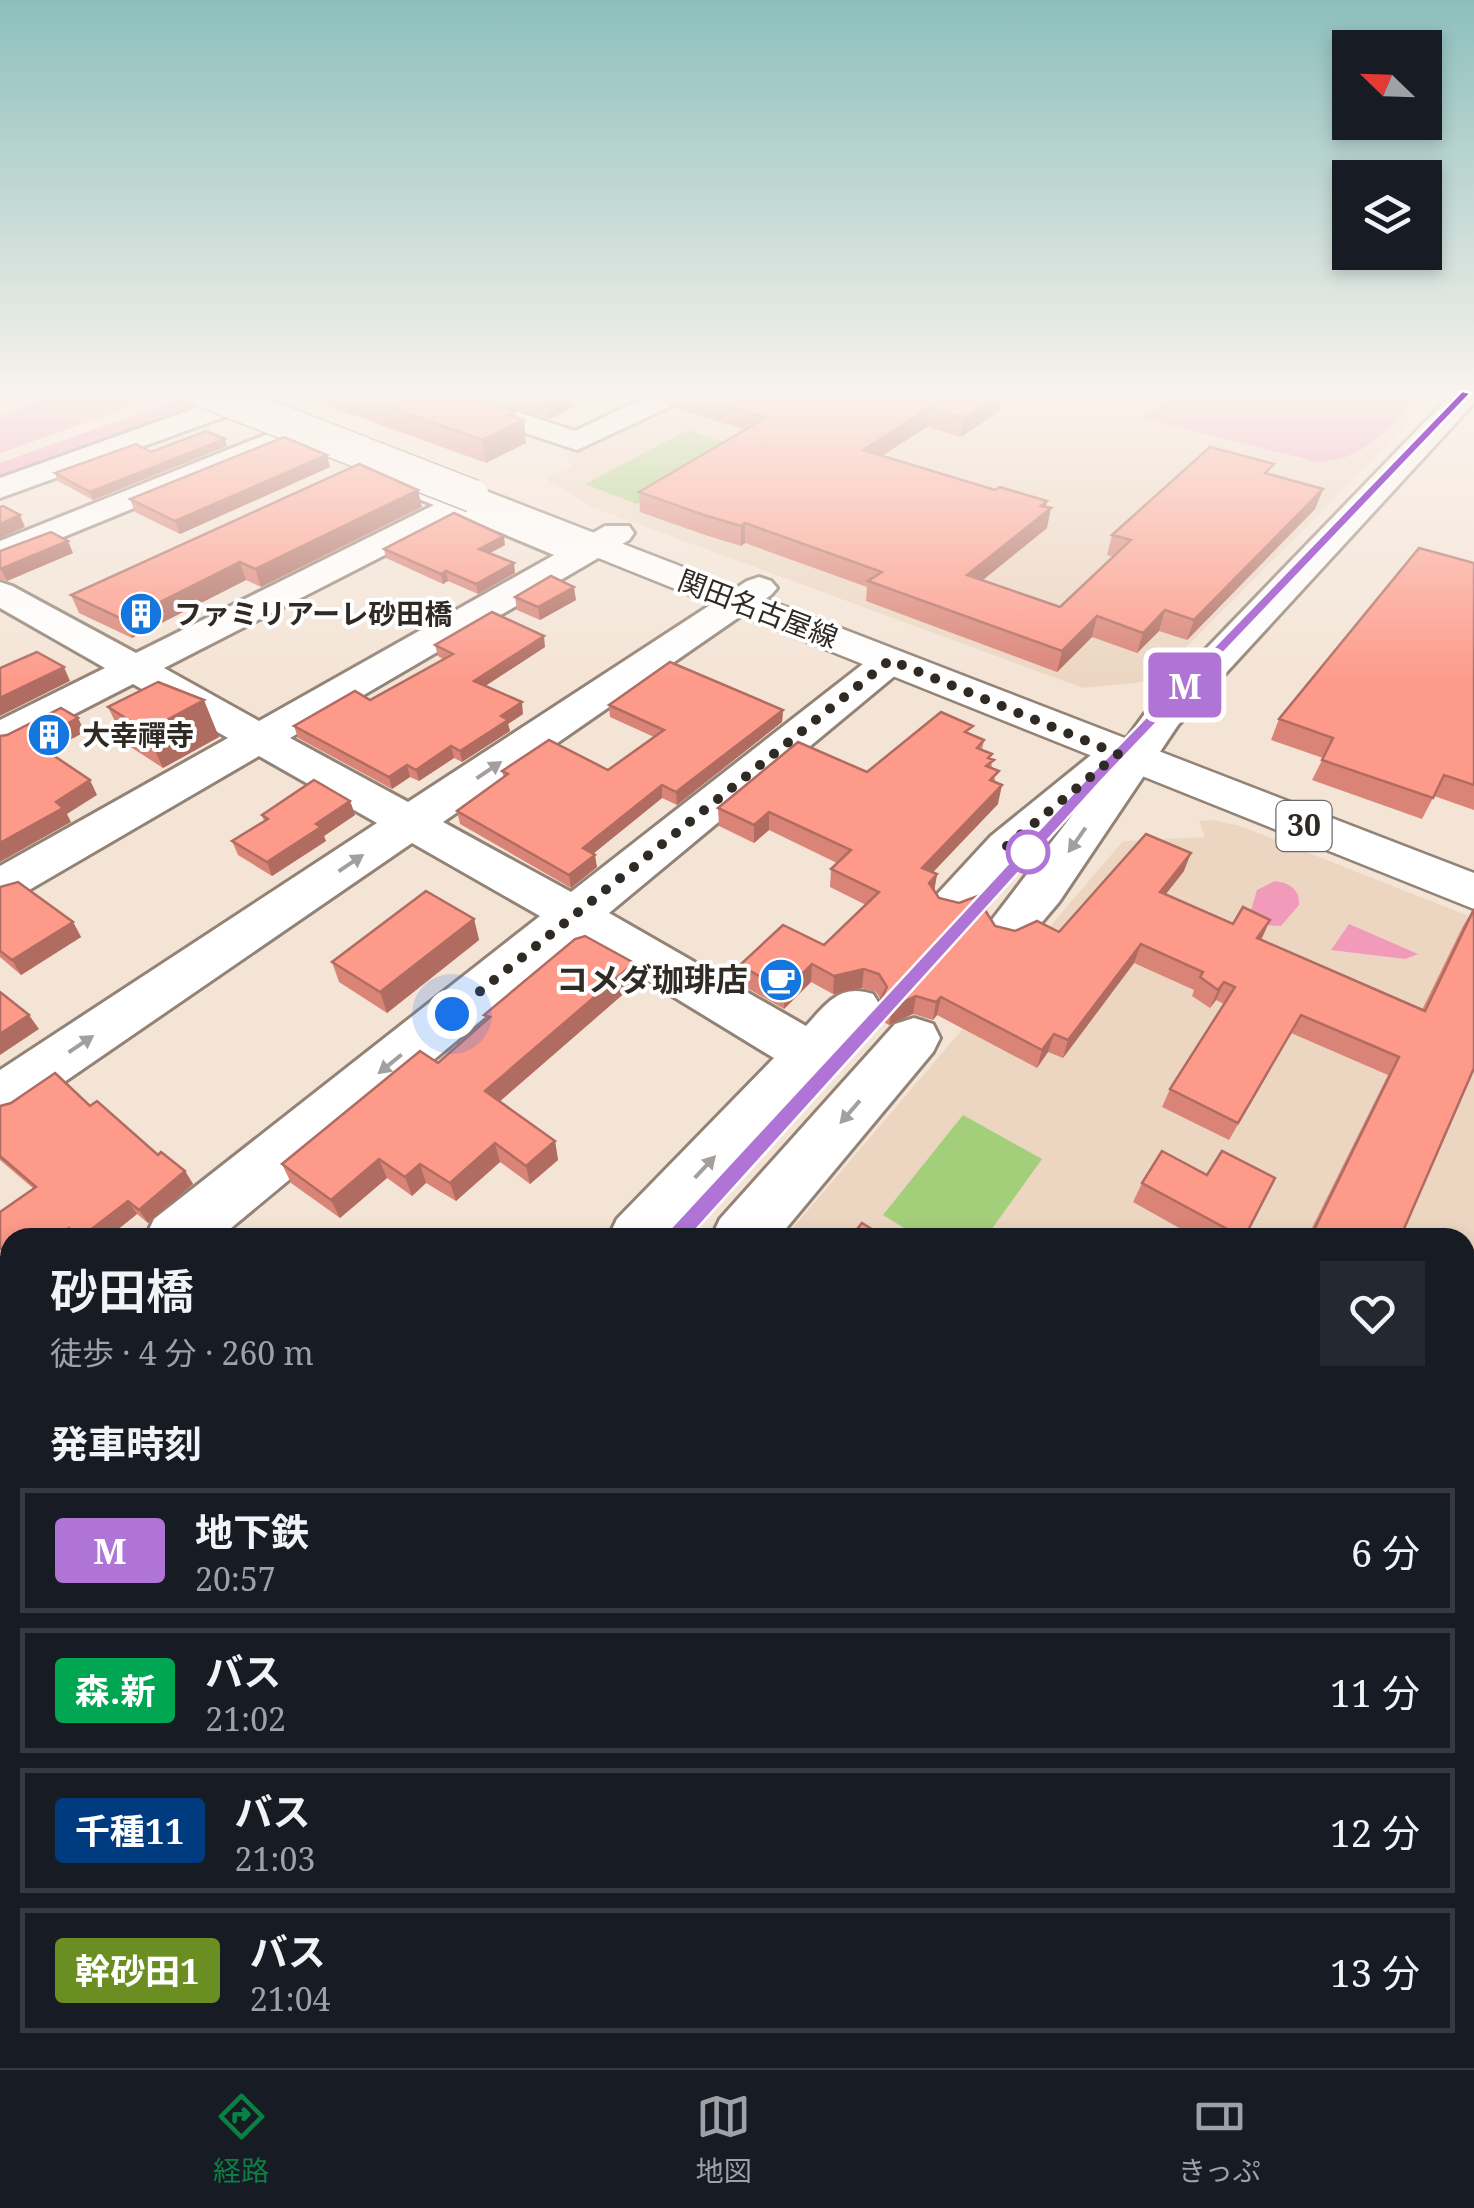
<!DOCTYPE html>
<html lang="ja">
<meta charset="utf-8">
<style>
:root{--surface:#171b24;--page:#242831;--text:#f1f3f6;--muted:#9ea1a6;--line:#363941;--accent:#0b8043}
body{margin:0;font-family:"Noto Serif","Noto Sans JP",serif;background:var(--page);color:var(--text);height:100vh;display:flex;flex-direction:column;font-size:38px;white-space:nowrap}
*{box-sizing:border-box;margin:0}
p{font-size:32px;color:var(--muted)}
.icon{flex:none;width:55px;height:55px;fill:none;stroke:currentColor;stroke-width:2;stroke-linecap:round;stroke-linejoin:round}
.map{position:relative;flex:1;overflow:hidden}
.drawer{position:absolute;left:0px;top:1228px;width:1475px;height:842px;display:flex;flex-direction:column;background:var(--surface);border-radius:30px 30px 0 0;box-shadow:0 5px 15px #0003}
.drawer>*{flex:none}
.badge{padding:0 20px;border-radius:8px;font-size:35px;line-height:65px}
.needle{width:65px;rotate:293deg}
.controls{position:absolute;left:1332px;top:30px;display:grid;gap:20px}
.controls a{display:grid;place-items:center;width:110px;height:110px;border-radius:0px;background:var(--surface);box-shadow:0 5px 15px #0003;font-size:50px}
.you{position:absolute;width:50px;height:50px;margin:-25px;border:8px solid #fff;border-radius:50%;background:#1a73e8;box-shadow:0 0 0 15px #1a73e833}
.map>.badge{position:absolute;translate:-50% -50%;box-shadow:0 0 0 5px #fff}
h2{padding:0 50px;font-size:38px;line-height:90px}
.round{display:grid;place-items:center;flex:none;width:105px;height:105px;border-radius:0px;background:var(--page)}
.headline{display:flex;align-items:center;justify-content:space-between;height:170px;padding:0 50px}
h1{font-size:48px;font-weight:600;line-height:75px}
ul{padding:0;list-style:none}
li{display:flex;align-items:center;gap:30px;height:125px;margin:0 20px 15px;padding:0 30px;border:5px solid var(--line);border-radius:0px}
li div{flex:1}
li b{display:block;font-size:38px}
li em{font-style:normal}
li .badge{min-width:110px;font-weight:700;text-align:center}
.menu{display:flex;justify-content:space-around;align-items:center;height:140px;border-top:2px solid var(--line);background:var(--surface);font-size:28px;color:var(--muted)}
.menu a{display:grid;justify-items:center;gap:5px}
.menu .current{color:var(--accent)}
.map>svg:first-child{display:block}
.built{fill:#ecd6c2}
.green{fill:#f29aba}
.water{fill:#a3cf7b}
.lines{fill:none;stroke-linecap:round;stroke-linejoin:round}
.minor-casing{stroke:#928376;stroke-width:6}
.major-casing{stroke:#928376;stroke-width:5}
.minor{fill:#fff;fill-rule:evenodd}
.major{fill:#fff;fill-rule:evenodd}
.major-bridge-casing{stroke:#928376;stroke-width:35;stroke-linecap:butt}
.major-bridge{stroke:#fff;stroke-width:32}
.wall{fill:#da8477}
.shaded-wall{fill:#b16c61}
.building{fill:#fd9a8a;stroke:#b16c61;stroke-width:2.5}
.oneway{fill:#a29f9d}
.line{fill:#b074d6;stroke:#fff;stroke-width:2.5}
.walk{stroke:#302a25;stroke-width:10;stroke-dasharray:0 18}
.stop-dot{fill:#fff;stroke:#b074d6;stroke-width:5}
.labels{text-anchor:middle;stroke-width:8;stroke-linejoin:round;paint-order:stroke}
.far-street-label{font-size:28px;fill:#302a25;stroke:#fff}
.far-poi-label{font-size:28px;font-weight:bold;fill:#302a25;stroke:#fff;text-anchor:start}
.shield{fill:#fff;stroke:#6e6a66;stroke-width:2.5}
.shield-label{font-size:30px;font-weight:bold;fill:#302a25}
.poi-label{font-size:32px;font-weight:bold;fill:#302a25;stroke:#fff;text-anchor:end}
</style>
<div class="map">
<svg width="1474" height="2068" viewBox="0 0 1474 2068">
<rect width="100%" height="100%" fill="#f4e4d6"/>
<g class="built">
<path d="M688 393H1440L1152 681 1083 688 594 508 545 479 571 467 566 454Z"/>
<path d="M1213 820 1240 826 1474 918V2068H85L92 2060H1465V1238L785 1237 1123 841 1205 837 1199 821Z"/>
</g>
<g class="green">
<path d="M61 393H170L0 453V416Z"/>
<path d="M1176 393H1423C1391 424 1366 461 1318 462L1143 418Z"/>
<path d="M180 399 207 410 0 485V463Z"/>
<path d="M1275 881C1290 883 1300 890 1299 905L1281 926 1262 925 1250 914 1257 890Z"/>
<path d="M1349 924 1418 954 1405 959 1331 950Z"/>
<path d="M1474 1339V1808L1465 1802V1363Z"/>
<path d="M1465 1848 1474 1855V2068H1209L1212 2060H1465Z"/>
</g>
<g class="water">
<path d="M688 430 739 447 637 504 585 484Z"/>
<path d="M963 1115 1042 1159 986 1237H919L883 1215Z"/>
</g>
<g class="lines">
<g class="minor-casing">
<g id="minor">
<path d="M238 393H278L274 399 0 498V478Z"/>
<path d="M419 393H460L575 431 654 393H690L686 399 577 450 423 399Z"/>
<path d="M1453 393H1474V403L1178 725 1059 902 1026 941 1009 946 992 941 985 929 1073 814 1023 856 971 913 954 918 937 913 930 902 991 836 1096 751 1119 749 1149 708Z"/>
<path d="M285 427 295 430 300 436 295 442 0 563V541Z"/>
<path d="M430 483 579 541 605 526H629L634 533 629 540 290 738 408 802 747 581 759 577 771 581 777 588 771 595 443 822 571 892 877 653 890 650 903 653 909 661 903 669 609 913 806 1026C827 1003 840 983 873 994L881 1007 873 1020 677 1238H608L617 1219 774 1058 579 939 219 1238H145L154 1219 540 916 412 843 19 1113 0 1120V1070L377 823 259 756 17 897 0 902V866L228 738 133 684 14 745 0 748V720L105 668 0 608V582L12 586 136 653 434 505 419 499 414 492 419 485ZM461 516 554 555 259 721 164 668Z"/>
<path d="M914 1018 933 1024 940 1038 933 1052 778 1238H711L720 1219 895 1024Z"/>
<path d="M0 1259 10 1263V1325L0 1322Z"/>
<path d="M10 1340V1406L0 1410V1344Z"/>
<path d="M10 1862V1954L0 1958V1866Z"/>
<path d="M10 2019V2060H68L65 2068H0V2023Z"/>
</g>
</g>
<g class="major-casing">
<path id="major" d="M473 486 1474 873V909L461 503 456 496 461 489Z"/>
</g>
<use href="#minor" class="minor"/>
<use href="#major" class="major"/>
<g class="major-bridge-casing">
<path id="major-bridge" d="M208 393 473 496"/>
</g>
<use href="#major-bridge" class="major-bridge"/>
</g>
<g class="wall">
<path d="M301 393H456L515 412 516 418 524 420 526 443 486 463 301 396Z"/>
<path d="M472 393H571L572 408 550 419Z"/>
<path d="M607 393H646L628 401Z"/>
<path d="M675 393H1002L999 411 961 437 927 427 882 456 1046 507 1047 528 983 580 1060 607 1114 557 1107 555 1112 535 1271 475 1323 489 1315 509 1187 640 1159 631 1137 653 1092 637 1057 672 866 601 867 587 745 543 741 546 705 535 640 512 639 492 745 430 676 408Z"/>
<path d="M1095 393H1132L1123 400Z"/>
<path d="M227 446 93 500 58 481 55 473 151 452Z"/>
<path d="M330 467 180 534 135 512 130 499Z"/>
<path d="M422 507 261 587 246 580 132 638 79 613 71 595Z"/>
<path d="M505 545 490 553 515 573 478 594 448 581 443 584 386 558 384 549Z"/>
<path d="M0 551 73 553 7 581 0 579Z"/>
<path d="M1474 563V810L1434 796 1422 819 1312 780 1323 758 1271 740 1279 719Z"/>
<path d="M515 597 576 600 540 620 517 610Z"/>
<path d="M435 645 545 647 485 686 523 714 508 724 510 731 462 762 454 758 419 781 410 777 392 789 298 738 294 726 370 700 443 659 438 656Z"/>
<path d="M609 705 783 710 782 722 677 805 662 798 593 854 597 867 571 888 460 824 457 811 504 778 502 771 608 770 654 737 610 717Z"/>
<path d="M108 707 219 737 163 768 126 744Z"/>
<path d="M972 735 984 740 982 750 991 759 992 769 996 783 998 804 932 872 937 874 934 890 939 898 989 916 995 926 1015 931 1059 932 1184 871 1166 894 1260 940 1422 1010 1463 926 1474 908 1400 1238H1307L1388 1075 1291 1033 1229 1140 1162 1107 1170 1089 1224 1004 1216 1000 1210 1008 1192 996 1194 990 1134 963 1063 1058 1048 1052 1037 1068 937 1015 933 1020 913 1014 889 1025 878 1019 881 1000 876 992 862 988 833 994 811 982 784 1009 740 984V965L824 945 866 905 830 887 831 869 837 863 769 830 754 843 719 826 718 808 867 772Z"/>
<path d="M350 801 355 815 324 836 326 841 272 876 238 855 232 841 264 821 262 815Z"/>
<path d="M0 887 73 922 81 937 21 975 0 957Z"/>
<path d="M474 919 479 940 387 1013 339 982 332 962Z"/>
<path d="M636 983 500 1101 555 1141 558 1160 530 1184 500 1162 456 1201 426 1183 412 1196 387 1178 340 1218 291 1183 282 1164 438 1063 486 1021 484 1015Z"/>
<path d="M0 1106H90L158 1155 185 1171 193 1184 148 1223 137 1214 107 1238H10L34 1189 0 1160Z"/>
<path d="M1142 1183 1244 1238H1197L1133 1202Z"/>
</g>
<g class="shaded-wall">
<path d="M566 393H571L572 408 550 419 548 401Z"/>
<path d="M628 393H646L628 401Z"/>
<path d="M1002 393 999 411 961 437 964 418Z"/>
<path d="M929 408 927 427 861 469 863 450Z"/>
<path d="M515 412 517 424 524 420 526 443 486 463 482 440 508 415Z"/>
<path d="M225 439 227 446 93 500 90 492Z"/>
<path d="M327 455 330 467 180 534 175 521Z"/>
<path d="M1323 489 1315 509 1187 640 1194 620Z"/>
<path d="M418 490 422 507 261 587 255 569Z"/>
<path d="M1047 501 1045 513 1051 508 1047 528 964 595 967 575Z"/>
<path d="M20 515 25 527 0 538V524Z"/>
<path d="M745 523V543L741 546V526Z"/>
<path d="M504 536 505 545 481 558 479 549Z"/>
<path d="M68 541 73 553 7 581 1 569Z"/>
<path d="M240 562 246 580 132 638 124 620Z"/>
<path d="M514 563 515 573 478 594 476 584Z"/>
<path d="M446 571 448 581 443 584 441 574Z"/>
<path d="M574 587 576 600 540 620 538 607Z"/>
<path d="M1165 610 1159 631 1137 653 1143 633Z"/>
<path d="M1097 616 1092 637 1057 672 1062 651Z"/>
<path d="M544 636 545 647 476 692 474 681Z"/>
<path d="M64 667 70 681 0 716V698Z"/>
<path d="M204 700 219 737 163 768 146 731Z"/>
<path d="M522 702 523 714 508 724 510 731 462 762 460 751 501 716Z"/>
<path d="M783 710 782 722 677 805 676 792Z"/>
<path d="M78 718 85 732 39 756 32 741Z"/>
<path d="M451 746 454 758 419 781 416 770Z"/>
<path d="M407 765 410 777 392 789 389 777Z"/>
<path d="M90 780 97 795 67 814 71 822 0 862V843L56 802Z"/>
<path d="M662 785V798L584 861 583 848Z"/>
<path d="M1002 785 998 804 920 886 922 868Z"/>
<path d="M350 801 355 815 324 836 326 841 272 876 267 862 316 824Z"/>
<path d="M769 812V830L754 843V825Z"/>
<path d="M1191 853 1184 871 1153 910 1160 892Z"/>
<path d="M595 855 597 867 571 888 569 875Z"/>
<path d="M937 874 934 893 929 883Z"/>
<path d="M474 919 479 940 387 1013 380 992Z"/>
<path d="M1270 920 1262 938 1248 956 1257 938Z"/>
<path d="M73 922 81 937 21 975 12 960Z"/>
<path d="M1141 944 1134 963 1063 1058 1068 1040Z"/>
<path d="M634 963 636 983 490 1110 485 1091Z"/>
<path d="M812 964 811 982 784 1009 785 991Z"/>
<path d="M864 969 862 988 833 994 834 976Z"/>
<path d="M1224 982 1216 1000 1210 1008 1218 990Z"/>
<path d="M916 996 913 1014 889 1025 892 1007Z"/>
<path d="M941 997 937 1015 933 1020 936 1002Z"/>
<path d="M29 1015 39 1029 0 1055V1034Z"/>
<path d="M1054 1034 1048 1052 1037 1068 1042 1050Z"/>
<path d="M555 1141 558 1160 530 1184 526 1166Z"/>
<path d="M495 1143 500 1162 456 1201 450 1183Z"/>
<path d="M379 1159 387 1178 340 1218 331 1200Z"/>
<path d="M420 1164 426 1183 412 1196 405 1177Z"/>
<path d="M185 1171 193 1184 148 1223 139 1210Z"/>
<path d="M128 1201 137 1214 107 1238H80Z"/>
<path d="M69 1228 76 1238H55Z"/>
<path d="M10 1520V1537L0 1530V1528Z"/>
<path d="M0 1630 10 1642V1651L0 1640Z"/>
</g>
<g class="building">
<path d="M349 393H456L515 412 508 415 524 420 482 440Z"/>
<path d="M522 393H566L548 401Z"/>
<path d="M686 393H1002L964 418 929 408 863 450 995 490 1000 487 1047 501 1041 506 1051 508 967 575 1060 607 1131 540 1112 535 1210 447 1274 464 1265 473 1323 489 1194 620 1165 610 1143 633 1097 616 1062 651 868 581 882 572 745 523 741 526 704 515 639 492 765 418Z"/>
<path d="M206 431 225 439 90 492 55 473 136 444 151 452Z"/>
<path d="M284 437 327 455 175 521 130 499Z"/>
<path d="M359 464 418 490 255 569 240 562 124 620 71 595Z"/>
<path d="M3 506 20 515 0 524V507Z"/>
<path d="M454 513 504 536 479 549 514 563 476 584 446 571 441 574 384 549Z"/>
<path d="M51 532 68 541 0 569V551Z"/>
<path d="M1419 548 1474 563V785L1444 775 1433 798 1322 760 1333 738 1279 719Z"/>
<path d="M551 576 574 587 538 607 515 597Z"/>
<path d="M492 612 544 636 474 681 522 702 501 716 508 720 460 751 451 746 416 770 407 765 389 777 294 726 355 691 370 700 453 654 435 645Z"/>
<path d="M37 652 64 667 0 698V668Z"/>
<path d="M670 662 783 710 676 792 662 785 583 848 595 855 569 875 457 811 508 774 502 771 549 740 608 770 664 730 609 705Z"/>
<path d="M158 682 204 700 146 731 108 707Z"/>
<path d="M61 708 78 718 32 741 90 780 56 802 63 808 0 843V736L7 735Z"/>
<path d="M941 712 973 726 965 732 984 740 977 748 992 754 988 758 994 760 986 766 999 771 990 780 1002 785 922 868 937 874 929 883 939 898 959 903 980 895 992 900 985 910 995 926 1015 931 1037 921 1059 932 1146 834 1191 853 1160 892 1233 924 1243 907 1270 920 1257 938 1425 1011 1474 909V1068L1400 1238H1310L1399 1057 1301 1015 1238 1123 1170 1089 1235 987 1224 982 1218 990 1200 977 1203 972 1141 944 1068 1040 1054 1034 1042 1050 941 997 936 1002 916 996 892 1007 880 1001 887 987 879 974 864 969 834 976 812 964 785 991 740 965 783 925 824 945 879 892 831 869 851 850 769 812 754 825 718 808 798 742 867 772Z"/>
<path d="M314 780 350 801 316 824 321 827 267 862 232 841 268 819 262 815Z"/>
<path d="M18 882 73 922 12 960 0 951V887Z"/>
<path d="M426 891 474 919 380 992 332 962Z"/>
<path d="M585 936 634 963 485 1091 555 1141 526 1166 495 1143 450 1183 420 1164 405 1177 379 1159 331 1200 282 1164 420 1051 438 1063 490 1017 484 1015 575 939Z"/>
<path d="M0 992 29 1015 0 1034Z"/>
<path d="M55 1073 90 1106 97 1101 158 1155 161 1152 185 1171 139 1210 128 1201 80 1238 69 1228 55 1238H10V1259L0 1248V1212L36 1187 0 1156V1106L11 1103Z"/>
<path d="M1162 1151 1207 1175 1222 1151 1275 1178 1244 1238 1142 1183Z"/>
<path d="M862 1223 886 1238H850Z"/>
<path d="M10 1461V1520L0 1528V1469Z"/>
<path d="M0 1640 10 1651V1745L0 1733Z"/>
<path d="M872 2060H1074L1071 2068H880Z"/>
</g>
<defs><path id="oneway-solid" d="M-6-.8H1V-3.2L6.5 0L1 3.2V.8H-6Z" transform="scale(2.5)"/></defs>
<g class="oneway">
<use href="#oneway-solid" transform="translate(489 770) rotate(-34)"/>
<use href="#oneway-solid" transform="translate(1077 840) rotate(125)"/>
<use href="#oneway-solid" transform="translate(351 863) rotate(-34)"/>
<use href="#oneway-solid" transform="translate(81 1044) rotate(-34)"/>
<use href="#oneway-solid" transform="translate(390 1064) rotate(141)"/>
<use href="#oneway-solid" transform="translate(850 1112) rotate(131)"/>
<use href="#oneway-solid" transform="translate(705 1167) rotate(-47)"/>
</g>
<linearGradient id="sky" x2="0" y2="1"><stop stop-color="#8cbfbc"/><stop offset="0.58" stop-color="#faf3ed"/><stop offset="1" stop-color="#faf3ed" stop-opacity="0"/></linearGradient>
<rect width="1474" height="682" fill="url(#sky)"/>
<path class="line" d="M1462 391 1471 393 1102 780 683 1244H668L664 1238 668 1231 1091 774Z"/>
<g class="lines">
<path class="walk" d="M452 1014 890 660 1118 754 1007 846 1028 852"/>
</g>
<defs>
<g id="building-disc" transform="scale(2.25)"><circle r="9.5" fill="#1576df" stroke="#fff"/><path d="M-4-6H4V6H1V3H-1V6H-4ZM-2.5-4.3h1.7v1.8h-1.7ZM.8-4.3h1.7v1.8H.8ZM-2.5-1h1.7V.8h-1.7ZM.8-1h1.7V.8H.8Z" fill="#fff"/></g>
<g id="cafe-disc" transform="scale(2.25)"><circle r="9.5" fill="#1576df" stroke="#fff"/><path d="M-5.5-4.5H6V0H3Q3 3.5 0 3.5H-2.5Q-5.5 3.5-5.5 0ZM3-3.2v2h1.7v-2ZM-6 4.5H4V6H-6Z" fill="#fff"/></g>
</defs>
<g fill-rule="evenodd">
<use href="#building-disc" x="141" y="614"/>
<use href="#building-disc" x="49" y="735"/>
<use href="#cafe-disc" x="781" y="980"/>
</g>
<circle class="stop-dot" cx="1028" cy="852" r="20"/>
<g class="labels">
<g class="far-street-label">
<text transform="translate(758 609) rotate(21)" y="10">関田名古屋線</text>
</g>
<g class="far-poi-label">
<text x="174" y="624">ファミリアーレ砂田橋</text>
<text x="82" y="745">大幸禪寺</text>
</g>
<rect class="shield" x="1276.5" y="801" width="55" height="50" rx="8"/>
<g class="shield-label">
<text x="1304" y="836">30</text>
</g>
<g class="poi-label">
<text x="748" y="991">コメダ珈琲店</text>
</g>
</g>
</svg>
<div class="controls">
<a><svg class="needle" viewBox="-14 -14 28 28"><path d="M0-13l5 13h-10z" fill="#e53935"/><path d="M0 13l5-13h-10z" fill="#9ea1a6"/></svg></a>
<a><svg class="icon" aria-label="layers" viewBox="0 0 24 24"><path d="M12 4l9 5-9 5-9-5zM3 14l9 5 9-5"/></svg></a>
</div>
<div class="you" style="left:452px;top:1014px"></div>
<b class="badge" style="left:1185px;top:685px;background:#b074d6;color:#fff">M</b>
<section class="drawer">
<div class="headline"><div><h1>砂田橋</h1><p>徒歩 · 4 分 · 260 m</p></div><a class="round"><svg class="icon" aria-label="heart" viewBox="0 0 24 24"><path d="M12 20l-8-8c-3-5 5-10 8-4 3-6 11-1 8 4z"/></svg></a></div>
<h2>発車時刻</h2>
<ul>
<li><span class="badge" style="background:#b074d6;color:#fff">M</span><div><b>地下鉄</b><p>20:57</p></div><em>6 分</em></li>
<li><span class="badge" style="background:#00a651;color:#fff">森.新</span><div><b>バス</b><p>21:02</p></div><em>11 分</em></li>
<li><span class="badge" style="background:#003b80;color:#fff">千種11</span><div><b>バス</b><p>21:03</p></div><em>12 分</em></li>
<li><span class="badge" style="background:#6b8e23;color:#fff">幹砂田1</span><div><b>バス</b><p>21:04</p></div><em>13 分</em></li>
</ul>
</section>
</div>
<nav class="menu">
<a class="current"><svg class="icon" aria-label="directions" viewBox="0 0 24 24"><path d="M12 3l9 9-9 9-9-9zM9 14v-3h6M13 9l2 2-2 2"/></svg>経路</a>
<a><svg class="icon" aria-label="map" viewBox="0 0 24 24"><path d="M3 6l6-2 6 2 6-2v14l-6 2-6-2-6 2zM9 4v14M15 6v14"/></svg>地図</a>
<a><svg class="icon" aria-label="tickets" viewBox="0 0 24 24"><path d="M3 7h18v10H3zM15 7v10"/></svg>きっぷ</a>
</nav>
